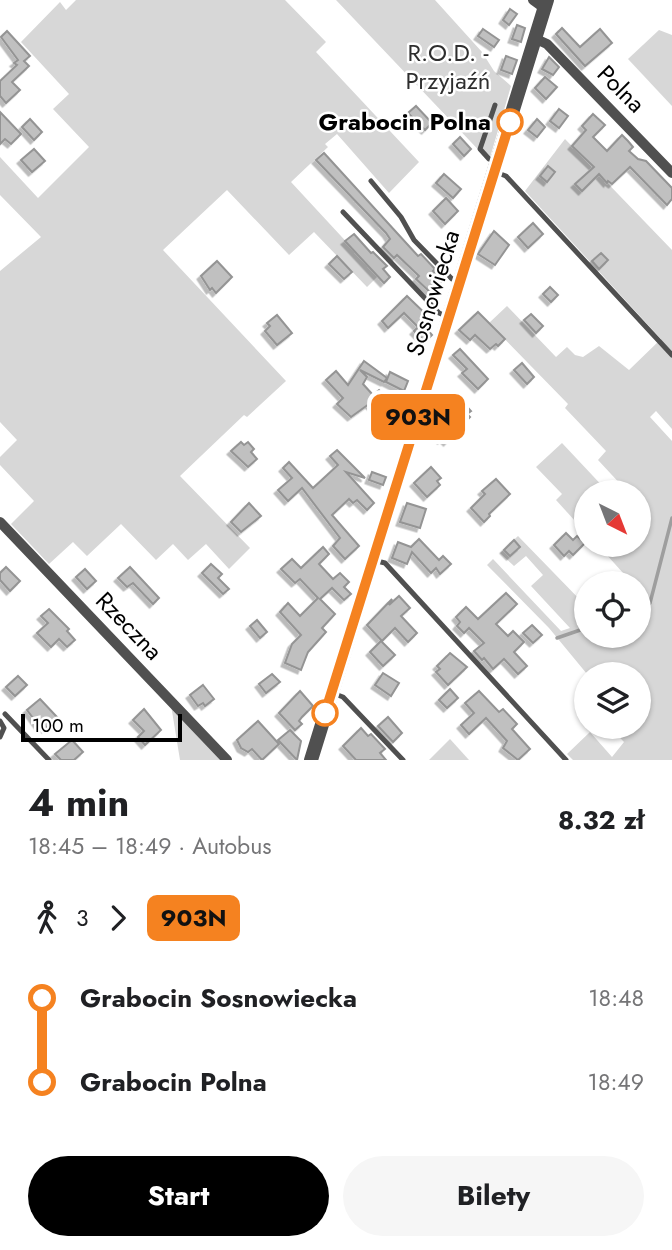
<!DOCTYPE html>
<html lang="pl">
<meta charset="utf-8">
<style>
:root{--surface:#fff;--page:#f6f6f6;--text:#202124;--muted:#757577;--accent:#000}
body{margin:0;font-family:Jost,sans-serif;background:var(--page);color:var(--text);height:100vh;display:flex;flex-direction:column;font-size:26px;white-space:nowrap}
*{box-sizing:border-box;margin:0}
p{font-size:23px;color:var(--muted)}
.icon{flex:none;width:38px;height:38px;fill:none;stroke:currentColor;stroke-width:2;stroke-linecap:round;stroke-linejoin:round}
.map{position:relative;height:760px;overflow:hidden}
.panel{display:flex;flex-direction:column;background:var(--surface);flex:1}
.panel>*{flex:none}
.badge{padding:0 14px;border-radius:10px;font-size:24px;line-height:46px}
.needle{width:46px;rotate:138deg}
.buttons{position:absolute;left:574px;top:480px;display:grid;gap:14px}
.buttons a{display:grid;place-items:center;width:77px;height:77px;border-radius:50%;background:var(--surface);box-shadow:0 2px 5px #0004;font-size:35px}
.scale{position:absolute;left:21px;bottom:18px;width:161px;box-sizing:border-box;padding-left:7px;border:4px solid #000;border-top:0;font-size:19px;line-height:24px;white-space:nowrap;color:#000;-webkit-text-stroke:5px #fff;paint-order:stroke}
.map>.badge{position:absolute;translate:-50% -50%;box-shadow:0 0 0 4px #fff}
.legs{display:flex;align-items:center;gap:10px;height:77px;padding:0 28px;font-size:23px}
.legs p{margin-inline-start:auto}
.overview{display:flex;align-items:center;justify-content:space-between;height:119px;padding:0 28px}
h1{font-size:38px;font-weight:700;line-height:52px}
.cta{display:flex;gap:14px;margin-top:auto;padding:14px 28px}
.cta a{flex:1;height:80px;border-radius:42px;background:var(--accent);color:#fff;font-size:28px;font-weight:700;line-height:80px;text-align:center}
.cta a+a{background:var(--page);color:var(--text)}
ul{padding:0 28px;list-style:none}
li{display:flex;align-items:center;gap:24px;height:84px;font-size:26px}
li i{display:grid;place-items:center;width:10px;height:100%;margin:0 9px;background:currentColor}
li i::after{content:'';width:18px;height:18px;margin:-9px;border:5px solid;border-radius:50%;background:var(--surface)}
li p{margin-inline-start:auto}
li:first-child i{background:linear-gradient(#0000 50%,currentColor 0)}
li:last-child i{background:linear-gradient(currentColor 50%,#0000 0)}
.map>svg:first-child{display:block}
.green{fill:#d7d7d7}
.lines{fill:none;stroke-linecap:round;stroke-linejoin:round}
.stream{stroke:#9e9e9e;stroke-width:3.5}
.building{fill:#c0c0c0;stroke:#949494;stroke-width:2;filter:url(#shadow)}
.service{stroke:#505050;stroke-width:5}
.minor{stroke:#505050;stroke-width:10}
.tertiary{stroke:#505050;stroke-width:14}
.line-1-casing{stroke:#fff;stroke-width:16}
.line-1{stroke:#f58220;stroke-width:10}
.stop-1-dot{fill:#fff;stroke:#f58220;stroke-width:3.5}
.labels{text-anchor:middle;stroke-width:5;stroke-linejoin:round;paint-order:stroke}
.park-label{font-size:24px;fill:#2e2e2e;stroke:#fff}
.street-label{font-size:24px;fill:#000;stroke:#fff}
.stop-label{font-size:24px;font-weight:bold;fill:#000;stroke:#fff;text-anchor:end}
</style>
<div class="map">
<svg width="672" height="760" viewBox="0 0 672 760">
<defs>
<filter id="shadow"><feDropShadow dx="-3.5" dy="3.5" stdDeviation="0" flood-color="#0004"/></filter>
</defs>
<rect width="100%" height="100%" fill="#fff"/>
<g class="green">
<path d="M76 0H285L326 42 316 52 419 162 389 193 337 134 325 144 328 147 291 182 378 276 367 287 314 232 289 255 227 190 163 250 286 381 247 417 244 415 180 476 250 548 229 569 206 544 188 560 173 544 156 560 121 524 87 556 73 542 49 564 11 524 34 501 0 465V457L17 440 0 422V271L41 237 0 195V157L38 198 89 147 53 109 69 94 21 42 60 2 66 10Z"/>
<path d="M336 0H435L482 52 494 71 511 86 489 161Z"/>
<path d="M659 30 672 35V106L628 59Z"/>
<path d="M565 139 672 250V429L656 411 650 417 672 441V760H573L567 754 590 732 612 757 624 742 609 726H639V674H587L549 628 487 565 493 559 561 631 570 628 531 586 543 575 526 556 514 566 500 553 518 536 586 606V635H639V583H632L597 544H639V492H621L624 488 598 460 606 451 565 408 568 404 489 323 507 306 556 357 567 347 575 355 583 357 599 346 629 370 661 339 525 191Z"/>
<path d="M562 443 608 492H586V533L556 500 562 494 536 467Z"/>
<path d="M171 705 223 760H180Z"/>
<path d="M450 739 469 760H429Z"/>
</g>
<g class="lines">
<g class="stream">
<path d="M639 611 650 603 672 518"/>
<path d="M557 638 586 628"/>
</g>
</g>
<g class="building">
<path d="M510 9 517 14 509 25 503 20Z"/>
<path d="M517 25 525 28 521 42 512 39Z"/>
<path d="M562 28 580 47 600 29 612 43 585 66 556 34Z"/>
<path d="M483 29 499 40 494 47 478 36Z"/>
<path d="M7 31 30 56 24 61 29 66 12 82 20 90 6 103 0 96V81L17 65 14 63 18 60 1 37Z"/>
<path d="M506 56 517 60 512 74 501 70Z"/>
<path d="M549 57 559 67 553 75 542 69Z"/>
<path d="M545 77 557 87 546 99 535 88Z"/>
<path d="M416 106 432 123 425 130 408 113Z"/>
<path d="M559 109 568 116 559 128 550 121Z"/>
<path d="M0 112 21 134 11 144 5 139 0 144Z"/>
<path d="M593 114 605 125 593 137 607 151 622 135 628 141 633 147 629 151 638 159 646 161 672 188V199L667 205 630 167 612 184 608 181 607 183 599 174 582 191 575 184 594 167 572 146 586 130 582 126Z"/>
<path d="M30 119 42 132 34 140 22 127Z"/>
<path d="M537 119 545 127 537 137 528 130Z"/>
<path d="M460 137 471 149 464 156 453 144Z"/>
<path d="M34 149 45 161 32 172 21 160Z"/>
<path d="M324 153 418 256 421 254 435 269 433 271 443 280 431 293 416 279 419 276 397 255 394 258 383 247 390 239 386 233 316 160Z"/>
<path d="M548 166 555 172 547 182 540 176Z"/>
<path d="M444 174 461 189 453 198 436 183Z"/>
<path d="M446 198 458 211 445 224 433 211Z"/>
<path d="M533 223 543 234 528 248 518 237Z"/>
<path d="M494 231 509 245 495 265 478 254Z"/>
<path d="M354 234 371 253 373 252 387 266 383 269 390 277 384 283 345 241Z"/>
<path d="M601 253 608 260 599 269 592 261Z"/>
<path d="M337 256 352 272 344 279 329 264Z"/>
<path d="M217 261 232 277 216 293 212 288 210 290 201 276Z"/>
<path d="M550 287 558 295 551 302 543 294Z"/>
<path d="M407 296 433 321 426 328 432 335 425 342 414 331 418 327 404 313 388 328 382 321Z"/>
<path d="M478 312 505 339 498 346 496 344 490 349 475 335 470 340 459 330Z"/>
<path d="M531 314 543 326 536 333 524 320Z"/>
<path d="M277 315 292 333 277 345 265 331 270 326 267 323Z"/>
<path d="M460 349 488 379 478 389 462 373 467 369 453 355Z"/>
<path d="M364 361 387 378 384 382 360 370 367 377 363 384 373 395 379 390 390 401 384 406 397 419 390 426 369 404 351 417 337 404 343 398 326 380 336 371 348 385Z"/>
<path d="M522 363 534 377 527 384 514 370Z"/>
<path d="M390 372 408 381 404 391 386 382Z"/>
<path d="M460 399 471 411 467 414 470 417 447 442 443 438 441 440 430 428Z"/>
<path d="M241 442 244 445 248 442 254 449 251 452 257 459 248 467 231 451Z"/>
<path d="M337 450 365 478 346 472 374 503 367 510 357 500 353 503 349 499 332 515 359 546 345 559 333 546 340 538 302 488 288 501 278 490 292 478 283 468 289 462 313 488 338 465 330 456Z"/>
<path d="M431 467 441 478 437 481 440 485 427 497 414 483Z"/>
<path d="M372 472 386 477 383 485 369 480Z"/>
<path d="M496 479 510 494 489 514 490 516 484 522 471 508 485 494 482 491Z"/>
<path d="M249 503 261 516 241 532 231 522Z"/>
<path d="M407 503 426 509 420 528 400 522Z"/>
<path d="M566 533 573 540 577 536 585 543 573 555 569 551 564 556 554 545Z"/>
<path d="M419 539 439 560 443 556 451 564 440 574 436 568 431 573 412 552 407 564 392 558 398 542 411 547Z"/>
<path d="M514 540 520 547 510 556 504 550Z"/>
<path d="M323 547 329 554 319 564 333 579 340 573 349 582 344 587 351 594 344 600 332 588 320 599 335 614 322 628 326 632 308 652 301 670 285 663 292 644 301 635 280 612 288 603 300 616 318 598 300 579 295 583 281 569 292 559 301 568Z"/>
<path d="M211 564 222 574 218 578 229 589 223 594 202 573Z"/>
<path d="M6 567 20 581 10 591 0 580V573Z"/>
<path d="M130 567 159 598 153 604 133 583 127 587 118 578Z"/>
<path d="M85 569 96 581 87 589 76 577Z"/>
<path d="M506 593 517 604 496 624 508 636 513 631 524 642 514 652 527 666 518 674 504 659 493 669 484 658 482 660 474 651 484 643 469 628 464 633 457 626 460 622 456 617 466 607 478 619Z"/>
<path d="M399 596 410 608 401 616 417 633 408 642 395 628 382 641 367 625 392 599 389 605Z"/>
<path d="M49 609 69 629 67 631 75 640 67 647 59 639 51 647 37 633 48 623 41 616Z"/>
<path d="M257 620 267 632 260 638 250 626Z"/>
<path d="M532 625 542 635 533 643 523 633Z"/>
<path d="M381 641 395 655 383 666 370 652Z"/>
<path d="M450 653 467 667 448 685 436 672 440 669 437 666Z"/>
<path d="M383 673 399 683 391 696 375 685Z"/>
<path d="M272 674 280 682 266 693 259 684Z"/>
<path d="M18 676 27 685 15 696 6 687Z"/>
<path d="M203 685 214 699 205 706 203 703 198 706 190 695Z"/>
<path d="M450 689 458 698 447 708 439 700Z"/>
<path d="M300 691 313 706 302 717 299 721 302 724 295 730 279 713Z"/>
<path d="M479 691 499 712 503 709 517 724 512 729 530 749 518 760 503 748 507 741 486 718 469 734 461 725 474 713 465 703Z"/>
<path d="M40 699 57 717 45 729 40 724 39 726 27 710Z"/>
<path d="M144 709 161 730 145 745 138 737 144 731 133 720Z"/>
<path d="M388 717 402 733 393 742 378 726Z"/>
<path d="M258 721 279 744 262 760 252 749 248 752 241 748 237 740Z"/>
<path d="M361 728 368 736 371 734 385 749 380 753 386 760H356L343 746Z"/>
<path d="M290 730 301 741 297 760 278 740Z"/>
<path d="M72 740 83 752 74 760H61L55 754Z"/>
</g>
<g class="lines">
<g class="service">
<path d="M495 160 489 159 480 149 495 105"/>
<path d="M495 172 506 176 672 355"/>
<path d="M371 181 401 217 414 240 452 279 457 280"/>
<path d="M343 212 439 313 446 316"/>
<path d="M373 560 385 563 566 760"/>
<path d="M335 694 343 697 403 760"/>
<path d="M5 714 49 760"/>
<path d="M0 721 4 728 0 737"/>
</g>
<g class="minor">
<path d="M533 0 544 8"/>
<path d="M536 39 547 44 672 173"/>
<path d="M0 522 227 760"/>
</g>
<path class="tertiary" d="M311 760 547 0"/>
</g>
<g class="lines">
<g class="line-1-casing">
<path id="line-1" d="M325 713 510 122"/>
</g>
<use href="#line-1" class="line-1"/>
</g>
<g class="stop-1-dot">
<circle cx="510" cy="122" r="12"/>
<circle cx="325" cy="713" r="12"/>
</g>
<g class="labels">
<g class="park-label">
<text x="448" y="61">R.O.D. -<tspan x="448" dy="28">Przyjaźń</tspan></text>
</g>
<g class="street-label">
<text transform="translate(621 89) rotate(45)" y="8">Polna</text>
<text transform="translate(433 293) rotate(-73)" y="8">Sosnowiecka</text>
<text transform="translate(129 626) rotate(46)" y="8">Rzeczna</text>
</g>
<g class="stop-label">
<text x="491" y="130">Grabocin Polna</text>
</g>
</g>
</svg>
<div class="buttons">
<a><svg class="needle" viewBox="-14 -14 28 28"><path d="M0-13l5 13h-10z" fill="#e53935"/><path d="M0 13l5-13h-10z" fill="#757577"/></svg></a>
<a><svg class="icon" aria-label="locate" viewBox="0 0 24 24"><circle cx="12" cy="12" r="6"/><path d="M12 2v4M12 18v4M2 12h4M18 12h4"/></svg></a>
<a><svg class="icon" aria-label="layers" viewBox="0 0 24 24"><path d="M12 4l9 5-9 5-9-5zM3 14l9 5 9-5"/></svg></a>
</div>
<div class="scale">100 m</div>
<b class="badge" style="left:418px;top:417px;background:#f58220;color:#111">903N</b>
</div>
<section class="panel">
<div class="overview"><div><h1>4 min</h1><p>18:45 – 18:49 · Autobus</p></div><b>8.32 zł</b></div>
<div class="legs"><svg class="icon" aria-label="walk" viewBox="0 0 24 24"><circle cx="13" cy="4" r="2"/><path d="M13 8l-2 6 4 7M11 14l-3 7M7 12l3-4h3l4 4"/></svg>3<svg class="icon" aria-label="forward" viewBox="0 0 24 24"><path d="M9 5l7 7-7 7"/></svg><b class="badge" style="background:#f58220;color:#111">903N</b></div>
<ul>
<li><i style="color:#f58220"></i><b>Grabocin Sosnowiecka</b><p>18:48</p></li>
<li><i style="color:#f58220"></i><b>Grabocin Polna</b><p>18:49</p></li>
</ul>
<div class="cta"><a>Start</a><a>Bilety</a></div>
</section>
